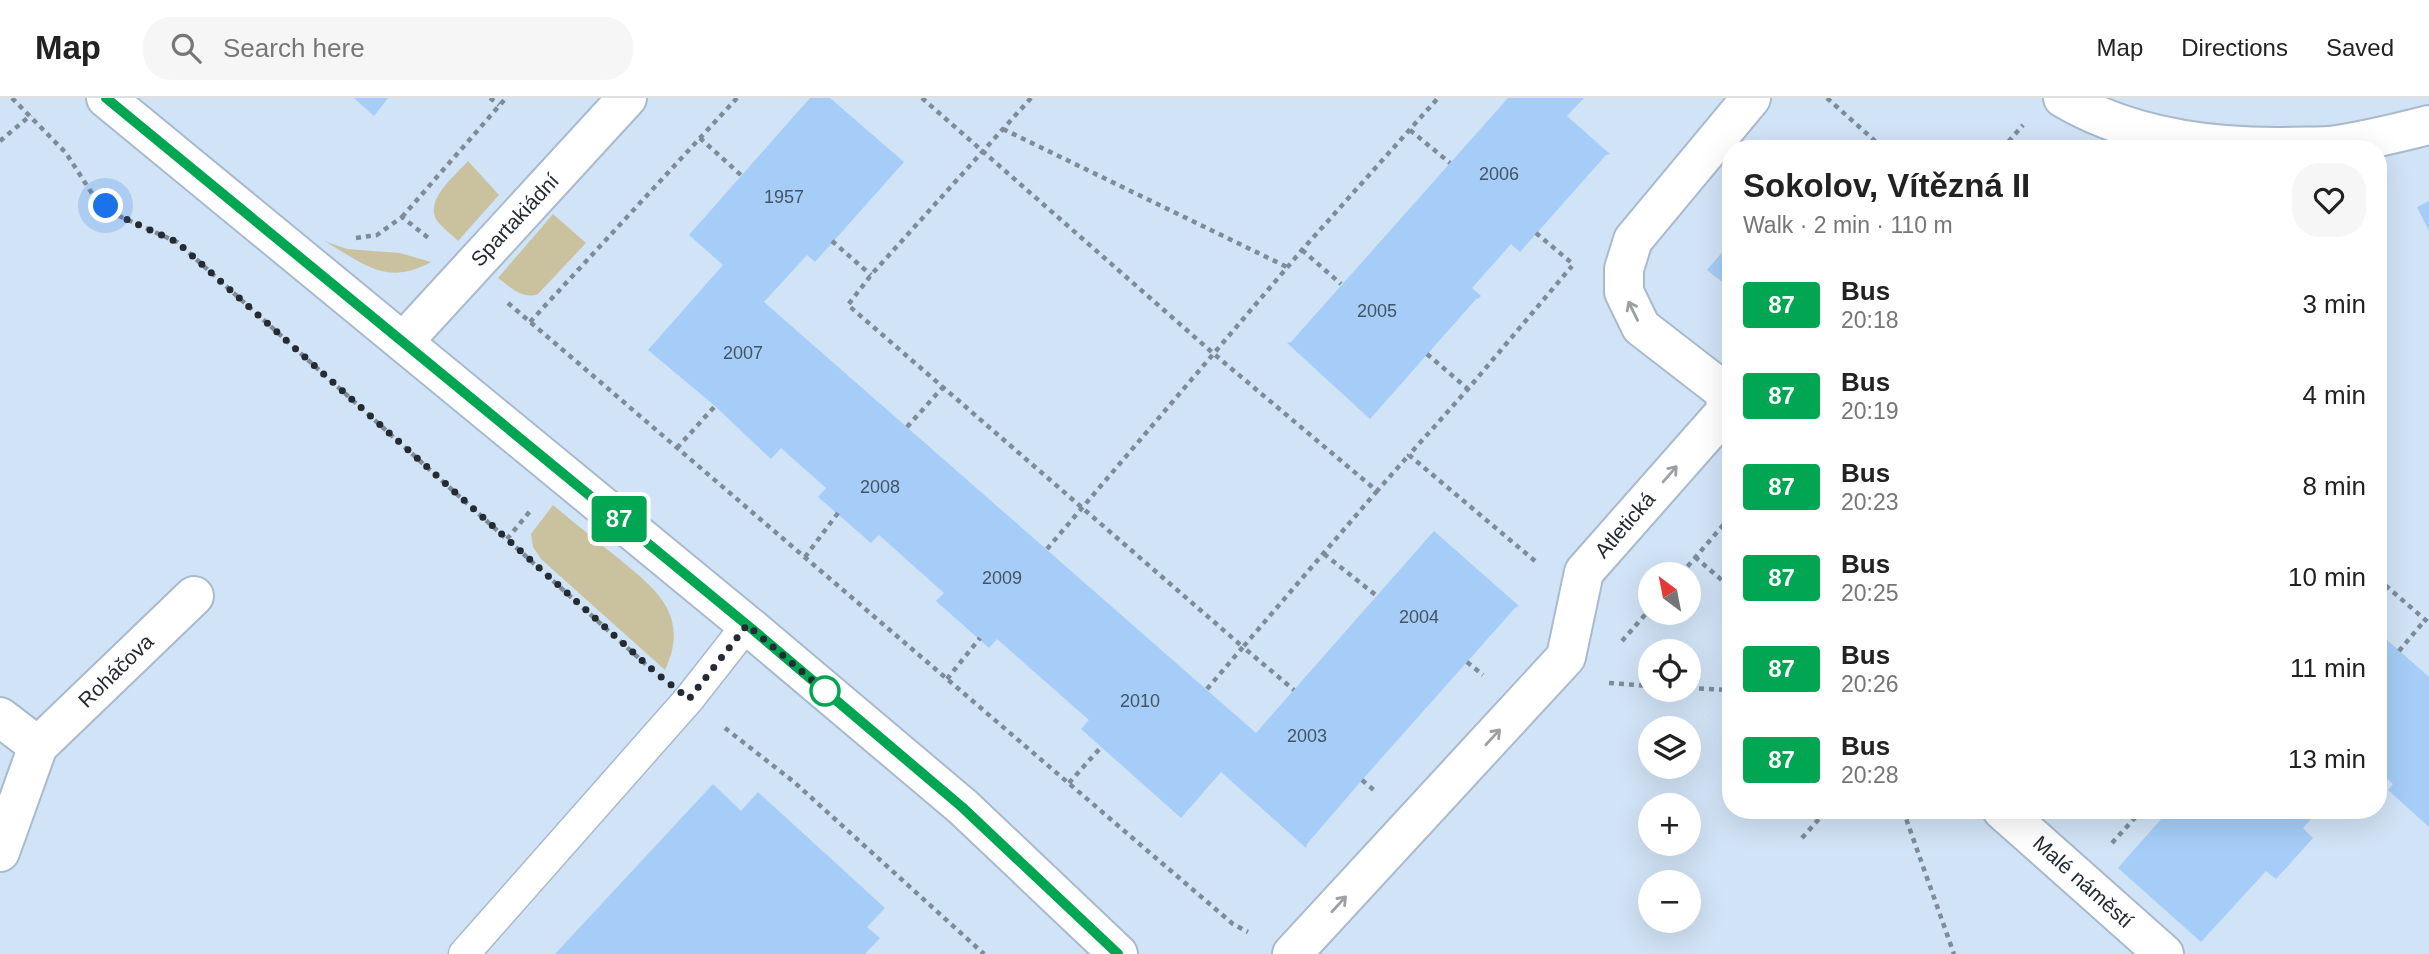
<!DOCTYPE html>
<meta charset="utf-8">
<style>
:root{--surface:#fff;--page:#f6f6f6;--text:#222;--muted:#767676;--line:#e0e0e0}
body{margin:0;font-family:Arial,sans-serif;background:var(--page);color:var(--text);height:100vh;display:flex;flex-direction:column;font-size:26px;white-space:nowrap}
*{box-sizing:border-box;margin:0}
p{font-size:23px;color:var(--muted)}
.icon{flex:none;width:38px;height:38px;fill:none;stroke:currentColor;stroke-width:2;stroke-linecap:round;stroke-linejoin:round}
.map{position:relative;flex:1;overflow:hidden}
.details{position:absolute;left:1722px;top:42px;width:665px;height:679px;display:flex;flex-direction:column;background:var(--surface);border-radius:28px;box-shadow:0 7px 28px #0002}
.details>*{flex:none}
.badge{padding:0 14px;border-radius:5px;font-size:24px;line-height:46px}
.needle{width:46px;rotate:328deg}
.controls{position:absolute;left:1638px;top:464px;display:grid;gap:14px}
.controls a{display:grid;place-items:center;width:63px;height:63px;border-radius:50%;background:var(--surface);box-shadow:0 7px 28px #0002;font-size:35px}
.you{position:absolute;width:35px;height:35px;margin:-18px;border:5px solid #fff;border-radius:50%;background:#1a73e8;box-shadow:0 0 0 10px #1a73e833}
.map>.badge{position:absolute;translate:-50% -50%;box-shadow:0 0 0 4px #fff}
.round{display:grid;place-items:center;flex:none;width:74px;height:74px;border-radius:28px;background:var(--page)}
.summary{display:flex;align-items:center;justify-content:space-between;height:119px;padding:0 21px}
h1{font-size:33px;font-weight:700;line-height:52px}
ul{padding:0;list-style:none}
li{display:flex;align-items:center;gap:21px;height:91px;padding:0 21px}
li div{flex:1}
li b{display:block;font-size:26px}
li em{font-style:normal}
li .badge{min-width:77px;font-weight:700;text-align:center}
header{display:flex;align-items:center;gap:42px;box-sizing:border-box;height:98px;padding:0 35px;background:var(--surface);border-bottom:2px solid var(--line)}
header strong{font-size:33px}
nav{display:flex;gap:38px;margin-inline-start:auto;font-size:24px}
.search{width:490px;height:63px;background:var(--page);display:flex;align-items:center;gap:18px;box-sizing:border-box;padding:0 24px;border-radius:28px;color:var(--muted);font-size:26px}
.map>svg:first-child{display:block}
.green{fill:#cac29f}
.building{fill:#a5cdf7}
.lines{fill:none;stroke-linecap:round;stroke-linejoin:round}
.lane-casing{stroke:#a8bacc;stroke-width:33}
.street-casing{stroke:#a8bacc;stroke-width:42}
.path{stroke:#7e8b99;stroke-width:4.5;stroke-dasharray:5 5;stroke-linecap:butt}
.lane{stroke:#fff;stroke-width:30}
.street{stroke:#fff;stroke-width:38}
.oneway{stroke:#9ca0a3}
.line-casing{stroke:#fff;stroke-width:16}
.line{stroke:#00a651;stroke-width:10}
.walk{stroke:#242b32;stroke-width:7;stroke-dasharray:0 12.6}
.stop-dot{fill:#fff;stroke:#00a651;stroke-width:3.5}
.labels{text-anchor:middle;stroke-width:6;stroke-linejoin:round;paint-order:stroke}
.number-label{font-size:18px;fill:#445463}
.street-label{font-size:21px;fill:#242b32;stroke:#fff}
</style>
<header>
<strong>Map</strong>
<div class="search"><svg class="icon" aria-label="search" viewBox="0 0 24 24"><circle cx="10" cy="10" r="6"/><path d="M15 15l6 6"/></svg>Search here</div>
<nav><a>Map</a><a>Directions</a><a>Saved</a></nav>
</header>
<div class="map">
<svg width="2429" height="856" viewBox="0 0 2429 856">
<rect width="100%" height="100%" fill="#d1e3f6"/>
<g class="green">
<path d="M468 63 499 97 458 143C452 136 438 127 435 119 428 98 456 77 468 63Z"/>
<path d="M553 116 586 145 538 196C523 202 510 189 498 180Z"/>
<path d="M324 143 347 151 400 155 431 164C385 189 364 165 324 143Z"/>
<path d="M553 407C573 424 593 440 613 456 652 488 692 515 665 572L541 461 533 449 531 436Z"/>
</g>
<g class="building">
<path d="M354 0H388L374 18Z"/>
<path d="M810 0H830L904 64 815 164 807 157 764 204 1256 635 1434 433 1519 508 1515 510 1362 682 1307 746 1306 750 1221 674 1181 720 1081 631 1089 622 997 541 989 550 936 503 944 495 879 437 871 445 818 399 826 390 781 350 771 361 715 308 648 252 723 167 689 137Z"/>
<path d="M1508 0H1584L1567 18 1610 56 1606 57 1520 154 1511 146 1472 190 1481 198 1478 201 1477 200 1370 321 1287 245 1291 244Z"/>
<path d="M2429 103V133L2417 109Z"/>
<path d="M1731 144V191L1707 172Z"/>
<path d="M2378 534 2429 579V729L2388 692 2393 686 2378 673Z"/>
<path d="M713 686 741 713 758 694 885 810 867 829 880 840 865 856H555Z"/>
<path d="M2169 712H2319L2303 730 2313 740 2276 781 2266 773 2201 844 2118 770Z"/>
</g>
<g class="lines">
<g class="lane-casing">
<path id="lane" d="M464 856 689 601 747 527"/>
</g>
<g class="street-casing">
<g id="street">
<path d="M106 0 752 531 963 709 1118 856"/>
<path d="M2063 0C2129 39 2210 50 2286 49 2300 48 2315 49 2329 48 2363 44 2396 35 2429 27"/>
<path d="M403 244 627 0"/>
<path d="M0 619 38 648"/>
<path d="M2002 712 2164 856"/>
<path d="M0 754 38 648 194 498"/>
<path d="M1292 856 1566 559 1584 474 1726 313 1725 294 1641 229 1624 194V171L1633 142 1751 0"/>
</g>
</g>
<g class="path">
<path d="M12 0 66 55 93 97 119 118 177 144 652 572"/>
<path d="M490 0 499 7"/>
<path d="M922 0 1214 256 1377 393 1409 357"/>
<path d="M1031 0 871 177 848 207 1243 549 1377 393"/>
<path d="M1827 0 1884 51"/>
<path d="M1003 31 1287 169"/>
<path d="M1410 32 1450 65"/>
<path d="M700 40 742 78"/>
<path d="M0 43 31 17"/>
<path d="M2002 51 2023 27"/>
<path d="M402 119 506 0"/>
<path d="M1536 135 1573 166"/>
<path d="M356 140 377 137 402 119 431 142"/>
<path d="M832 143 871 177"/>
<path d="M1302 152 1341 186"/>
<path d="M508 205 1233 826 1248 834"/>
<path d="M530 224 737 0"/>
<path d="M1427 256 1468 291"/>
<path d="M907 329 944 288"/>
<path d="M677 350 715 308"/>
<path d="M507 441 531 412"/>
<path d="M1047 451 1302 152 1438 0"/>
<path d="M1324 456 1377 498"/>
<path d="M805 459 838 415"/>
<path d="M1695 459 1731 490"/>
<path d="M1535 463 1409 357 1468 291 1572 168"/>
<path d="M1681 476 1731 418"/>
<path d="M2378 481 2429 525"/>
<path d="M1622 543 1650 511"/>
<path d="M2399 553 2425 522"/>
<path d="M1467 564 1483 577"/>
<path d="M947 581 980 540"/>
<path d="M1609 585 1650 588"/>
<path d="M1689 590 1731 592"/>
<path d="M1207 591 1243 549 1294 592"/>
<path d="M725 630 794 684 984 856"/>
<path d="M1362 682 1375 693"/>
<path d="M1069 685 1102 648"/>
<path d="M1903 712 1954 856"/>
<path d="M1802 740 1827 712"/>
<path d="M2112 745 2142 712"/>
</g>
<use href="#lane" class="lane"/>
<use href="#street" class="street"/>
</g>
<defs><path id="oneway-shaft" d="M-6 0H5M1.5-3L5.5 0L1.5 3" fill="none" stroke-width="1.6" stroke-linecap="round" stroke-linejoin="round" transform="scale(1.75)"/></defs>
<g class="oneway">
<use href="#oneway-shaft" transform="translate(1633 213) rotate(-116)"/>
<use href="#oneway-shaft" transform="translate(1670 376) rotate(-49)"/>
<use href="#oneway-shaft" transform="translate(1493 639) rotate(-47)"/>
<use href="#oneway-shaft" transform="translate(1339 806) rotate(-47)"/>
</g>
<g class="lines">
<g class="line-casing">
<path id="line" d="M106 0 752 531 962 709 1118 856"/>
</g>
<use href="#line" class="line"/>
<path class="walk" d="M106 108 119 118 177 144 655 574 689 601 747 527 825 593"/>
</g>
<circle class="stop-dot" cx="825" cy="593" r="14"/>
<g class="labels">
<g class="number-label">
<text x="1499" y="82">2006</text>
<text x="784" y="105">1957</text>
<text x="1377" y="219">2005</text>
<text x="743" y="261">2007</text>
<text x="880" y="395">2008</text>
<text x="1002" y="486">2009</text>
<text x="1419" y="525">2004</text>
<text x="1140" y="609">2010</text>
<text x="1307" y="644">2003</text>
</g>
<g class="street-label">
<text transform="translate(515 122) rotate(-47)" y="7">Spartakiádní</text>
<text transform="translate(1625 427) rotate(-49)" y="7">Atletická</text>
<text transform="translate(116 573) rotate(-44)" y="7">Roháčova</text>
<text transform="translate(2083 784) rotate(42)" y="7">Malé náměstí</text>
</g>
</g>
</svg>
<div class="controls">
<a><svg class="needle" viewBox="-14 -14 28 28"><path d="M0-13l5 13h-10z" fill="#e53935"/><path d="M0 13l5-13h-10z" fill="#767676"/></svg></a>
<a><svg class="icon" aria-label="locate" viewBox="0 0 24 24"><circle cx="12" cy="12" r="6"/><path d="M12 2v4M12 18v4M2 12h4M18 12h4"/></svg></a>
<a><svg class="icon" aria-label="layers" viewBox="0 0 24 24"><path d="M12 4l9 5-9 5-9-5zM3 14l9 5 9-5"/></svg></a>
<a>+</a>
<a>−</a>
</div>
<div class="you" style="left:106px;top:108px"></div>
<b class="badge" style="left:619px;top:421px;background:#00a651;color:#fff">87</b>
<section class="details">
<div class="summary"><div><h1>Sokolov, Vítězná II</h1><p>Walk · 2 min · 110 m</p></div><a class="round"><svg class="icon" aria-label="heart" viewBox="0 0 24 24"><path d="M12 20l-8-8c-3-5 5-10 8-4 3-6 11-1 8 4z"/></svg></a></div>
<ul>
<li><span class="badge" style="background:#00a651;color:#fff">87</span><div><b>Bus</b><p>20:18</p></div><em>3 min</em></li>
<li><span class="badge" style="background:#00a651;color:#fff">87</span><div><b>Bus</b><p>20:19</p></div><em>4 min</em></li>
<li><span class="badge" style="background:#00a651;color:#fff">87</span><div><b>Bus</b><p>20:23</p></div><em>8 min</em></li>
<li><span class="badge" style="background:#00a651;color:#fff">87</span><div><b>Bus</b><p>20:25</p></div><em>10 min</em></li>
<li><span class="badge" style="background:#00a651;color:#fff">87</span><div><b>Bus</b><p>20:26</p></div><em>11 min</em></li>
<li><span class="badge" style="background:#00a651;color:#fff">87</span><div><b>Bus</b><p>20:28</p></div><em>13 min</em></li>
</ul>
</section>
</div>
